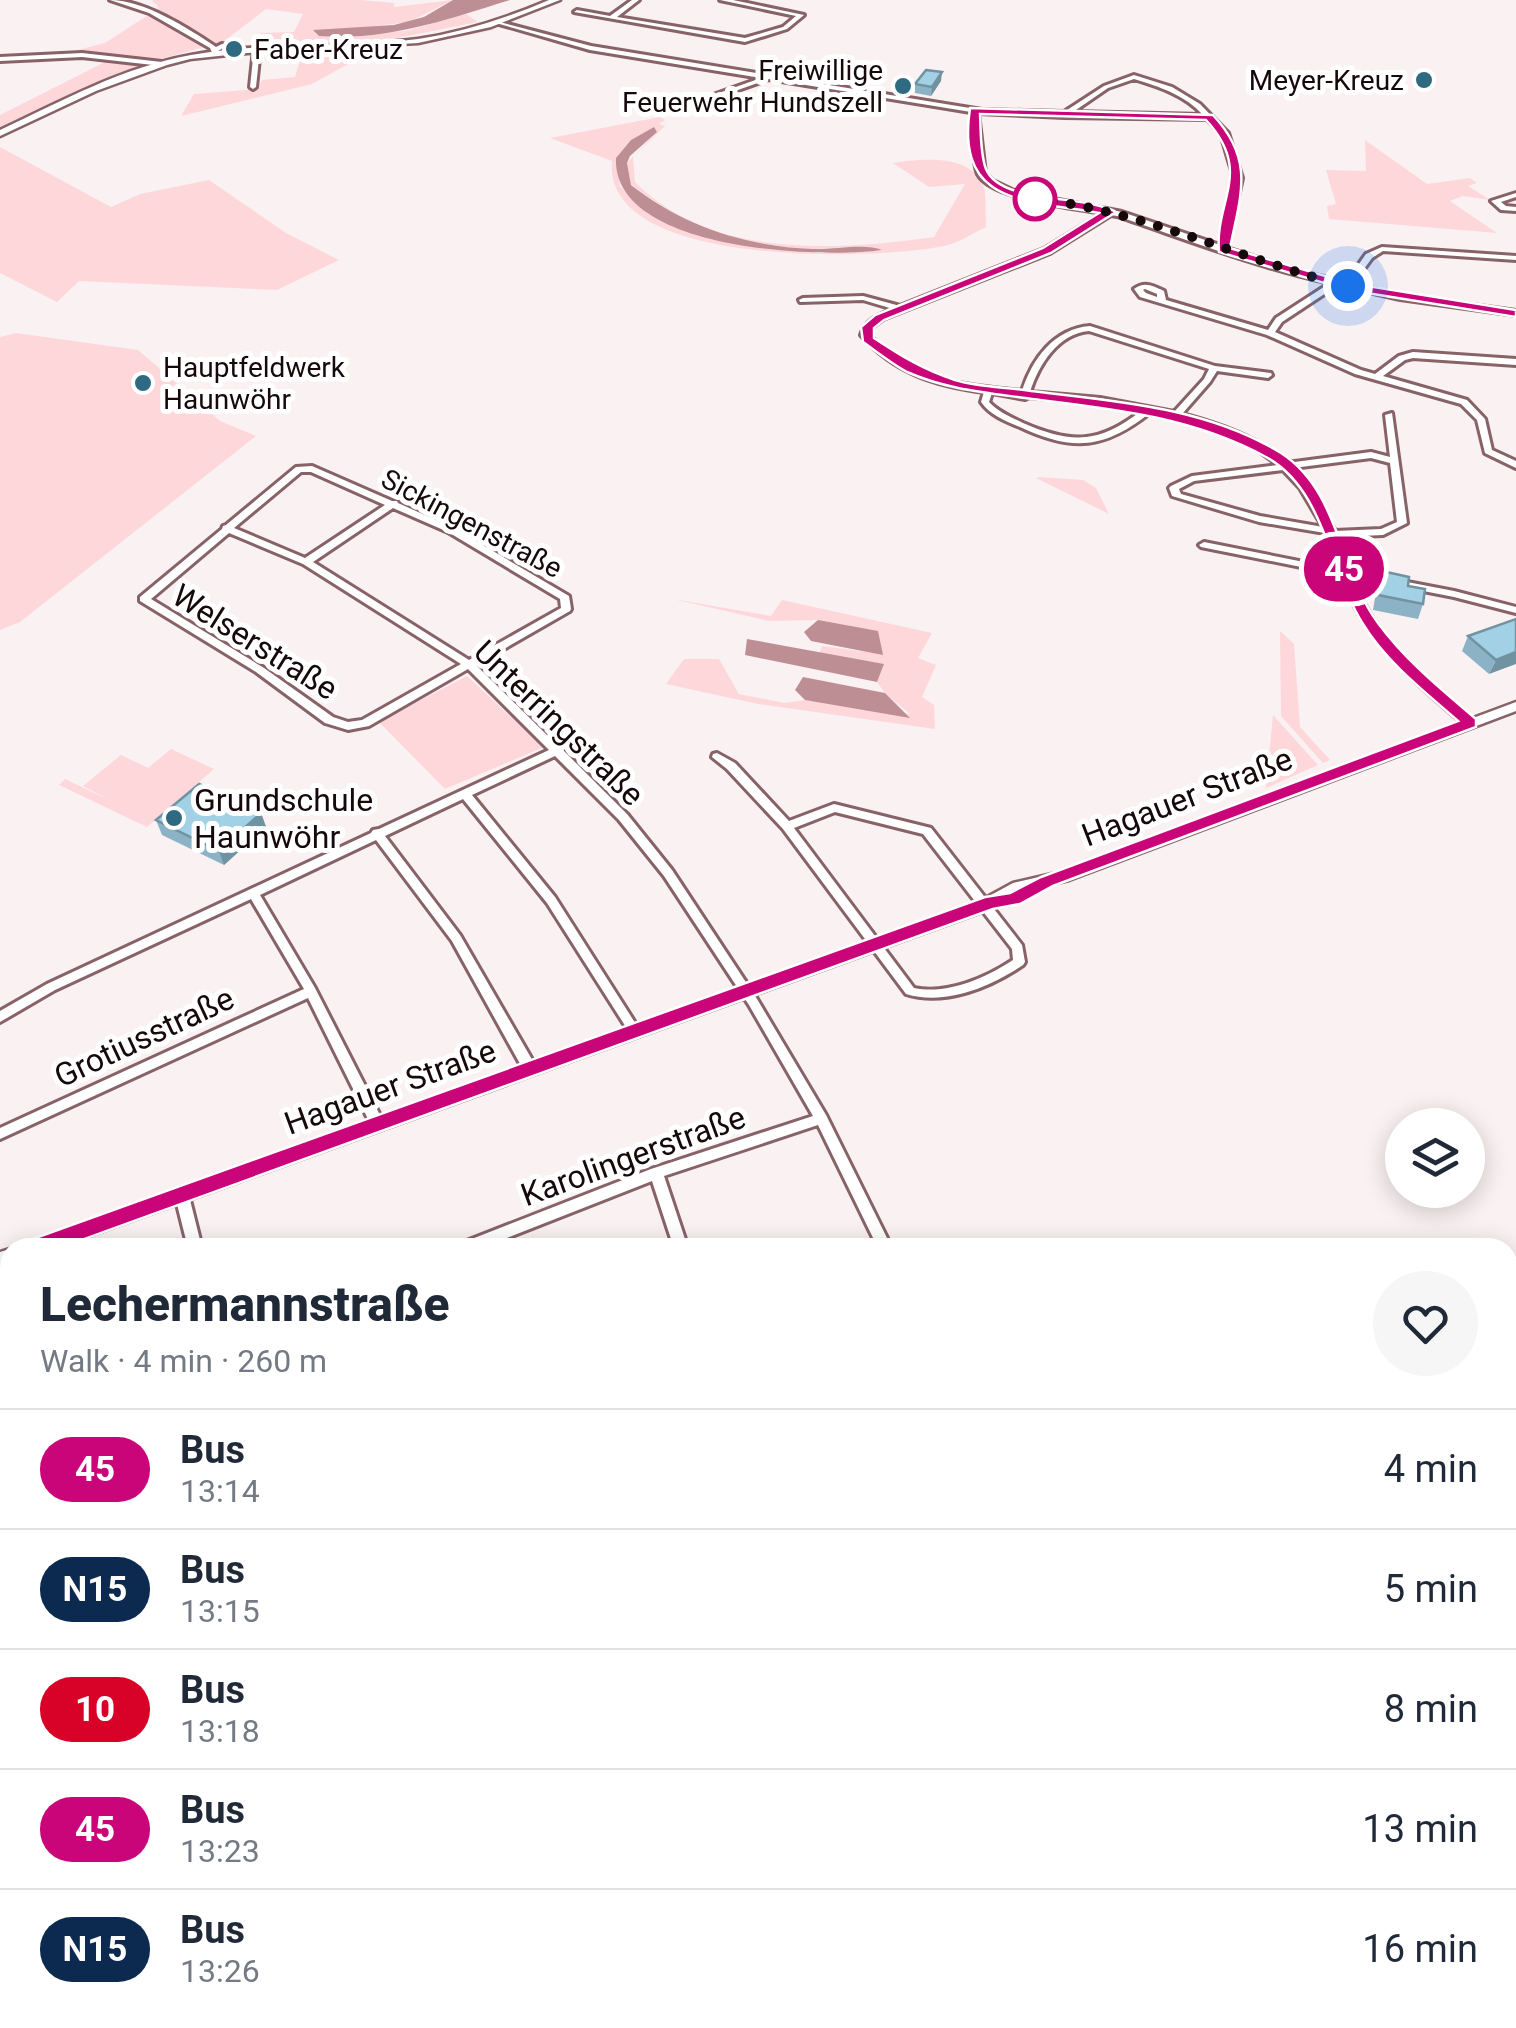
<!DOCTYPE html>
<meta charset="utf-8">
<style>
:root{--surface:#fff;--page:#f6f6f7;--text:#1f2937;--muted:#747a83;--line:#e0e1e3}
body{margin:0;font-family:Roboto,sans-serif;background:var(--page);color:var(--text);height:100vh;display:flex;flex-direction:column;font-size:38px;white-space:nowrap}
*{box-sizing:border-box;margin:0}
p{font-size:32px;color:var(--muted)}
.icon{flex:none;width:55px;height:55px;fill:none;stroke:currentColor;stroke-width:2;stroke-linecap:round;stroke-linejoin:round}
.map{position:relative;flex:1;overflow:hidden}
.panel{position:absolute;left:0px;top:1238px;width:1518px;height:792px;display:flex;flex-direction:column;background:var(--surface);border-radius:30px 30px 0 0;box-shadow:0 5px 25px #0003}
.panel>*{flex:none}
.badge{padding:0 20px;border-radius:32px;font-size:35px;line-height:65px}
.fabs{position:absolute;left:1385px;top:1108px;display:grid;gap:20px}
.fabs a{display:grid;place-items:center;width:100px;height:100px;border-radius:50%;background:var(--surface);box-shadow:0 5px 25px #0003;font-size:50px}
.you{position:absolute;width:50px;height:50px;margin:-25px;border:8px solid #fff;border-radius:50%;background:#1a73e8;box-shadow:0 0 0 15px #1a73e833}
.map>.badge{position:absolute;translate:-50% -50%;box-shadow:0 0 0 5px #fff}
.round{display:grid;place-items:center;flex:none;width:105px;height:105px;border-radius:52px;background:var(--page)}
.summary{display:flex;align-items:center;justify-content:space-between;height:170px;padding:0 40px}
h1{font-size:48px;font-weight:800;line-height:75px}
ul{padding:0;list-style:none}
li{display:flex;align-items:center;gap:30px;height:120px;padding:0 40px;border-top:2px solid var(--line)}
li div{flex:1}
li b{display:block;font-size:38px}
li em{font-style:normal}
li .badge{min-width:110px;font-weight:700;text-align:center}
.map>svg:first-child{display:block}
.green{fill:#fed7db;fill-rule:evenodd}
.water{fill:#bd8e94}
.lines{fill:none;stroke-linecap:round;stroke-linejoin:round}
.minor-casing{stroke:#876368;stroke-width:6}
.tertiary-casing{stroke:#876368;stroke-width:5}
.minor{fill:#fff;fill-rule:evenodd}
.tertiary{fill:#fff;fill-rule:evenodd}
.wall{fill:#8bb3c5}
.shaded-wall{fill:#7192a0}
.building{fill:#a2d0e5;stroke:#7192a0;stroke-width:2.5}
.line{fill:#ca0479;stroke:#fff;stroke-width:2.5}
.walk{stroke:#16090b;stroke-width:10;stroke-dasharray:0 18}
.poi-dot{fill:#2f6a82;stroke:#fff;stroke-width:4}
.stop-dot{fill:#fff;stroke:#ca0479;stroke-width:5}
.labels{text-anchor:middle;stroke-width:10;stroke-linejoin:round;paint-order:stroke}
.far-poi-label{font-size:28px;fill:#16090b;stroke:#fff;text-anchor:start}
.far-street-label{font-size:28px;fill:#16090b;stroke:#fff}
.street-label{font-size:32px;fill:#16090b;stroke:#fff}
.poi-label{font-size:32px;fill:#16090b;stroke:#fff;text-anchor:start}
</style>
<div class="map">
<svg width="1516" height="2028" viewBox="0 0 1516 2028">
<rect width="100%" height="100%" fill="#faf1f2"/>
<g class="green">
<path d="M152 0H360L394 3V7L453 0 409 22 315 33 319 36 406 31 466 14 478 22 397 38 252 45 260 33 294 32 303 14 266 9 223 42 157 60 62 54 105 43 159 8Z"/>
<path d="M504 28 433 42 379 47 312 84 181 116 194 94 258 89 262 80 295 77 303 50 399 45Z"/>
<path d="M111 59 151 64 87 86 0 128V115Z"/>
<path d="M660 117 665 120 659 124 665 126 633 157 635 182C711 259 836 251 934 237L965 184 929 187 893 163C919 159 970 153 983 185 987 196 985 215 986 227 973 233 959 243 944 246 877 260 602 269 612 161L550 138ZM654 127 657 132 627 163 631 184C684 227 745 246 812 249 834 250 863 244 882 250L819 253 769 249 648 214 620 186 616 158 631 140Z"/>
<path d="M1365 140 1427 184 1470 178 1477 183 1468 186 1490 200 1463 196 1450 201 1497 233 1329 219 1327 206 1336 204 1326 170 1366 171Z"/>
<path d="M0 147 111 207 140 194 209 180 286 233 339 260 277 290 79 281 57 302 0 273Z"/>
<path d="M16 333 138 350 220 421 256 436 20 622 0 630V337Z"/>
<path d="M1039 477 1083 480 1096 488 1109 514 1036 478Z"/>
<path d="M673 599 771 616 782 600 932 633 918 658 936 665 922 697 934 705 935 729 758 704 666 684 684 659H719L739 694 785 703 805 700 910 714 885 693 877 682 884 664 819 655 822 646 882 654 818 620 769 621Z"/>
<path d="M1280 631 1294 644 1300 727 1330 760 1323 763 1281 716Z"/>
<path d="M467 676 544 747 445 789 379 722Z"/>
<path d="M1273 715 1318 765 1266 788Z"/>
<path d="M171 749 214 769 147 827 59 785 65 779 109 800 83 786 121 755 148 768Z"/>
<path d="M1508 1652 1516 1653V1873L1508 1872Z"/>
<path d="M27 2020H329L323 2028H25Z"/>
<path d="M340 2020H657L652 2028H348Z"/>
<path d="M681 2020H1183L1184 2028H676Z"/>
</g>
<g class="water">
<path d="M453 0H510C446 20 387 41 319 36L313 30 394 25 424 17Z"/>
<path d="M654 127 657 132 630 156 627 163 631 185C685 227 745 246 813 249 833 250 866 243 882 250 818 259 612 250 616 158L631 140Z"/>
<path d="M818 620 878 631 883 655 811 641 804 632Z"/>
<path d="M747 639 884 664 877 682 745 655Z"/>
<path d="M803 677 885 693 910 718 805 700 795 690Z"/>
</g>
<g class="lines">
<g class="minor-casing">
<g id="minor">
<path d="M110 0C144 0 188 28 216 47L222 44 252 50 249 52 223 48 218 51 217 55H213L210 48 149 13Z"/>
<path d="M632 0H639L617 17 745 38 783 27 796 16 720 0H733L804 15 787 29 745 42 574 12 577 10 610 16Z"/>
<path d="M496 21 591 46 982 110 1064 112 1104 86 1134 75 1172 87 1200 104 1228 133 1242 178 1227 248 1301 272 1346 282 1366 254 1382 247 1516 256V260L1383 251 1372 258 1353 284 1400 295 1516 311V315L1400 299 1338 285 1282 322 1275 332 1361 370 1375 374 1399 356 1413 352 1516 359V365L1413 358 1405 360 1383 376 1467 400 1485 419 1492 450 1516 461V468L1485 453 1477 420 1461 404 1355 374 1267 335 1140 297 1134 289C1145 281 1153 286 1164 291L1166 300 1268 330 1276 318 1330 283C1257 267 1188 240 1117 216L1111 215 1050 253 883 319 871 328 869 335C875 340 880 347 886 352 921 382 977 387 1022 391 1032 359 1054 329 1090 326L1215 366 1271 373 1272 375 1268 378 1217 371 1210 382 1182 414C1219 424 1258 437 1287 463L1371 452 1390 457 1385 415 1392 413 1407 523 1383 535 1337 537 1350 571 1454 591 1516 607V613L1454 597 1352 577C1374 639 1424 679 1474 720L1475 723 1474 726H1466C1415 682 1364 641 1341 575L1201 547 1199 545 1204 542 1339 569 1325 533 1259 522 1172 496 1169 488 1171 486 1192 476 1278 465C1243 435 1194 422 1151 412 1105 449 1073 452 1020 427 1005 421 990 415 981 402L984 392C934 385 895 373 861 335 865 320 879 315 893 309L863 300 800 302 799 300 803 298 863 296 900 306 1044 249 1103 213C1076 208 991 199 978 174 973 164 972 126 971 112L769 79 673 113 671 112V110L761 78 590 50 496 23ZM1134 79C1160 87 1185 95 1203 115L1073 112 1108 88ZM978 113 1064 117 1207 119 1221 134 1234 178 1220 245 1122 212 1016 192 993 181 985 173ZM1145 289 1157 294V297L1146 293 1143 290ZM1089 331 1209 369 1204 379 1174 412 1100 398 1030 392C1039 364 1058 334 1089 331ZM992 393 1025 399 1029 397 1100 404 1142 410C1100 444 1071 444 1023 423 1011 417 998 412 989 402ZM1371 458 1390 463 1397 522 1381 529 1335 531 1319 503 1293 468ZM1283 470 1300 488 1323 527 1260 516 1181 494 1179 489 1194 481Z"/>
<path d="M257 47 260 49 256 87 253 89 250 87 254 49Z"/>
<path d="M82 53 162 62 165 64 162 66 82 57 0 61V57Z"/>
<path d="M1516 193V197L1501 202 1506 206 1516 207V211L1501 210 1491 201Z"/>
<path d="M312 466 392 501H397L398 503 454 528 569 596 571 609 570 611 476 665 558 746 563 747 564 751 627 814 672 870 757 999 826 1115 892 1248H878L818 1125 664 1176 688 1248H674L652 1181 481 1248H457L459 1244 651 1169 813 1116 749 1005 664 876 619 820 555 756 472 795 555 897 639 1029 641 1032 639 1035H631L547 903 463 799 385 836 460 935 534 1063 535 1067 534 1071H524L452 941 376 840 260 895 315 988 384 1123 382 1127 377 1128 372 1127 308 998 0 1139V1128L304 989 251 899 55 990 0 1022V1011L47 984 371 833 373 830 379 829 549 750 468 669 369 726 348 730 325 723 256 672 140 601V597L222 529 223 526 226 525 296 467ZM301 472H311L385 505 305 558 234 528ZM393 508 448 532 560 599 561 608 469 660 313 562ZM229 533 303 564 461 664 362 720 348 722 333 717 264 668 151 599Z"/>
<path d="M717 753 735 763 789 821 834 804 931 828 1022 945 1025 962 1023 965C991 987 945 1006 906 994L783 829 727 769 712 757 713 754ZM835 812 923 834 1012 949 1013 960C986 978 947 995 914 988L794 828Z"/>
<path d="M182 1190 187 1192 189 1196 202 1248H188L175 1196 177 1192Z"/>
<path d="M10 1406V1421L0 1426V1411Z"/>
<path d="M0 1472 5 1474 10 1493V1548L4 1545 0 1527Z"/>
</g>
</g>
<g class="tertiary-casing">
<g id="tertiary">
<path d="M549 0H560L491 27 418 43 247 53 190 59 167 65 96 91 0 136V130C62 101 123 67 191 55 266 41 343 49 418 39 464 32 507 18 549 0Z"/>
<path d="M1516 702V711L1069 880 1022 891 990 909 56 1248H27L29 1243 980 901 1013 883 1061 872Z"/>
<path d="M10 1249V1264L0 1267V1252Z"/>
</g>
</g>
<use href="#minor" class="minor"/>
<use href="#tertiary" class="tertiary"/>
</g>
<g class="wall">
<path d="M941 81 931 96 915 93V84Z"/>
<path d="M1382 571 1408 586 1423 604 1418 619 1373 610 1377 586Z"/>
<path d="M1516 619 1489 674 1462 651 1468 636Z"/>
<path d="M261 813 266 827 224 865 162 835 156 820Z"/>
</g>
<g class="shaded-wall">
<path d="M942 72 941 81 931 96 932 87Z"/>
<path d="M1516 652V664L1489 674 1496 660Z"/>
<path d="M261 813 266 827 224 865 219 851Z"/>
</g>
<g class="building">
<path d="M926 70 942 72 932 87 915 84Z"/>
<path d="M1382 571 1409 577 1408 586 1425 589 1423 604 1378 595Z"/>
<path d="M1516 619V652L1496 660 1468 636Z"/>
<path d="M199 784 261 813 219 851 156 820Z"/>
</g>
<path class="line" d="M970 108 1213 115C1255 160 1241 194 1230 248L1349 283 1516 310V317L1348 290 1219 252C1214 201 1254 172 1206 120L980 114C981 130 980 154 986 169 1001 205 1086 194 1116 212L1051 253 884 320 874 328V338C901 356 924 370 955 380 978 387 1006 387 1031 391 1114 401 1207 407 1281 453 1340 491 1339 571 1378 623 1405 660 1442 690 1476 719V727L1053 886 1020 904 993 909 35 1257 27 1254 24 1248 27 1241 985 897 1010 893 1041 877 1458 721C1425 692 1386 662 1363 624 1330 573 1325 489 1266 457 1193 417 1114 409 1032 399 990 393 947 390 907 372 892 364 877 352 863 342L861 327 875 315 1043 248 1099 213C1027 200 955 206 970 108Z"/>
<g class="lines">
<path class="walk" d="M1035 199C1143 210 1243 261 1348 286"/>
</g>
<g class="poi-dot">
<circle cx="234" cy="49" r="10"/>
<circle cx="1424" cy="80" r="10"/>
<circle cx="903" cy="86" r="10"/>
<circle cx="143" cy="383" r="10"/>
<circle cx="174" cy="818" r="10"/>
</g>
<circle class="stop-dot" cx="1035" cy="199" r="20"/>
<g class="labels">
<g class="far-poi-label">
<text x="254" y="59">Faber-Kreuz</text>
<text x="883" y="80" text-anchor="end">Freiwillige<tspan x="883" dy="32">Feuerwehr Hundszell</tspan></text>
<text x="1404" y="90" text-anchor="end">Meyer-Kreuz</text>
<text x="163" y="377">Hauptfeldwerk<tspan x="163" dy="32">Haunwöhr</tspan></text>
</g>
<g class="far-street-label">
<text transform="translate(472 523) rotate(28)" y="10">Sickingenstraße</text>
</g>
<g class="street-label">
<text transform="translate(255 642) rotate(32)" y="11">Welserstraße</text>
<text transform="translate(559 723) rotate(44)" y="11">Unterringstraße</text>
<text transform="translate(1187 797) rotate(-21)" y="11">Hagauer Straße</text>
<text transform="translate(144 1037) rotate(-25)" y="11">Grotiusstraße</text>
<text transform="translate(390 1087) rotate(-20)" y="11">Hagauer Straße</text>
<text transform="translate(633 1156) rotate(-20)" y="11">Karolingerstraße</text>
</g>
<g class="poi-label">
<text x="194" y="811">Grundschule<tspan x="194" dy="37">Haunwöhr</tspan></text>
</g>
</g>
</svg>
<div class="fabs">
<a><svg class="icon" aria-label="layers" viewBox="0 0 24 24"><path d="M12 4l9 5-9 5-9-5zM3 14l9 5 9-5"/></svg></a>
</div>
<div class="you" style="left:1348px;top:286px"></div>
<b class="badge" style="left:1344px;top:569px;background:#ca0479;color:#fff">45</b>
<section class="panel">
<div class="summary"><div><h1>Lechermannstraße</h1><p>Walk · 4 min · 260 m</p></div><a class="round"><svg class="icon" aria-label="heart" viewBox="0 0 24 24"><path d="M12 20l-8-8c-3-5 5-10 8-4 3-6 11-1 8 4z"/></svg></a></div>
<ul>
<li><span class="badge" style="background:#ca0479;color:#fff">45</span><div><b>Bus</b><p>13:14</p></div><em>4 min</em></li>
<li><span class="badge" style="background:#0c294f;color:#fff">N15</span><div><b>Bus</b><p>13:15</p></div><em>5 min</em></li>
<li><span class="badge" style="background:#d80128;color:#fff">10</span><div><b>Bus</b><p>13:18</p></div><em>8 min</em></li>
<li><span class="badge" style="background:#ca0479;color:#fff">45</span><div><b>Bus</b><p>13:23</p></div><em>13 min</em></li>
<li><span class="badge" style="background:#0c294f;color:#fff">N15</span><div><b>Bus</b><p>13:26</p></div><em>16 min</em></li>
</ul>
</section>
</div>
